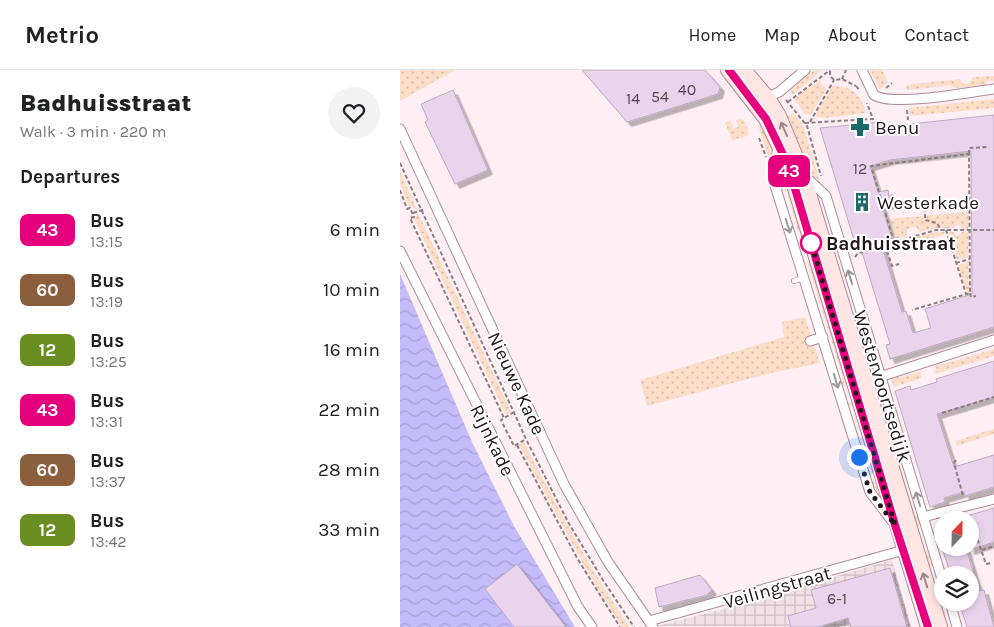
<!DOCTYPE html>
<meta charset="utf-8">
<style>
:root{--surface:#fff;--page:#f2f2f2;--text:#202124;--muted:#757577;--line:#e0e0e0}
body{margin:0;font-family:Karla,sans-serif;background:var(--page);color:var(--text);height:100vh;display:flex;flex-direction:column;font-size:19px;white-space:nowrap}
*{box-sizing:border-box;margin:0}
p{font-size:16px;color:var(--muted)}
.icon{flex:none;width:28px;height:28px;fill:none;stroke:currentColor;stroke-width:2;stroke-linecap:round;stroke-linejoin:round}
.map{position:relative;flex:1;overflow:hidden}
.panel{display:flex;flex-direction:column;background:var(--surface);width:400px}
.panel>*{flex:none}
.badge{padding:0 10px;border-radius:8px;font-size:18px;line-height:32px}
.needle{width:32px;rotate:22deg}
.tools{position:absolute;left:534px;top:441px;display:grid;gap:10px}
.tools a{display:grid;place-items:center;width:45px;height:45px;border-radius:50%;background:var(--surface);box-shadow:0 2px 8px #0003;font-size:25px}
.you{position:absolute;width:25px;height:25px;margin:-12px;border:4px solid #fff;border-radius:50%;background:#1a73e8;box-shadow:0 0 0 8px #1a73e833}
.map>.badge{position:absolute;translate:-50% -50%;box-shadow:0 0 0 2px #fff}
h2{padding:0 20px;font-size:19px;line-height:45px}
.round{display:grid;place-items:center;flex:none;width:52px;height:52px;border-radius:26px;background:var(--page)}
.head{display:flex;align-items:center;justify-content:space-between;height:85px;padding:0 20px}
h1{font-size:24px;font-weight:800;line-height:38px}
ul{padding:0;list-style:none}
li{display:flex;align-items:center;gap:15px;height:60px;padding:0 20px}
li div{flex:1}
li b{display:block;font-size:19px}
li em{font-style:normal}
li .badge{min-width:55px;font-weight:700;text-align:center}
header{display:flex;align-items:center;gap:30px;box-sizing:border-box;height:70px;padding:0 25px;background:var(--surface);border-bottom:1px solid var(--line)}
header strong{font-size:24px}
nav{display:flex;gap:28px;margin-inline-start:auto;font-size:18px}
main{display:flex;flex:1;min-height:0}
.map>svg:first-child{display:block}
.industrial{fill:url(#industrial-grid)}
.grass{fill:url(#grass-dots)}
.water{fill:url(#water-waves)}
.building{fill:#ead4ed;stroke:#bea9c1;fill-rule:evenodd;filter:url(#shadow)}
.lines{fill:none;stroke-linecap:round;stroke-linejoin:round}
.lane-casing{stroke:#ad8d99;stroke-width:6}
.street-casing{stroke:#ad8d99;stroke-width:11}
.secondary-casing{stroke:#ad8d99;stroke-width:16}
.path{stroke:#8b7e82;stroke-width:2;stroke-dasharray:4 2.5;stroke-linecap:butt}
.lane{stroke:#fff;stroke-width:4.5}
.street{stroke:#fff;stroke-width:9}
.secondary{stroke:#ffe5e3;stroke-width:14}
.oneway{stroke:#9b8889}
.oneway2{stroke:#9b9698}
.line-casing{stroke:#fff;stroke-width:11}
.line{stroke:#e6007e;stroke-width:8}
.walk{stroke:#21161a;stroke-width:5;stroke-dasharray:0 9}
.stop-dot{fill:#fff;stroke:#e6007e;stroke-width:2.5}
.labels{text-anchor:middle;stroke-width:4;stroke-linejoin:round;paint-order:stroke}
.number-label{font-size:16px;fill:#53464f}
.poi-label{font-size:19px;fill:#21161a;stroke:#fff;text-anchor:start}
.stop-label{font-size:19px;font-weight:bold;fill:#21161a;stroke:#fff;text-anchor:start}
.street-label{font-size:19px;fill:#21161a;stroke:#fff}
</style>
<header>
<strong>Metrio</strong>
<nav><a>Home</a><a>Map</a><a>About</a><a>Contact</a></nav>
</header>
<main>
<section class="panel">
<div class="head"><div><h1>Badhuisstraat</h1><p>Walk · 3 min · 220 m</p></div><a class="round"><svg class="icon" aria-label="heart" viewBox="0 0 24 24"><path d="M12 20l-8-8c-3-5 5-10 8-4 3-6 11-1 8 4z"/></svg></a></div>
<h2>Departures</h2>
<ul>
<li><span class="badge" style="background:#e6007e;color:#fff">43</span><div><b>Bus</b><p>13:15</p></div><em>6 min</em></li>
<li><span class="badge" style="background:#8b5e3c;color:#fff">60</span><div><b>Bus</b><p>13:19</p></div><em>10 min</em></li>
<li><span class="badge" style="background:#6b8e23;color:#fff">12</span><div><b>Bus</b><p>13:25</p></div><em>16 min</em></li>
<li><span class="badge" style="background:#e6007e;color:#fff">43</span><div><b>Bus</b><p>13:31</p></div><em>22 min</em></li>
<li><span class="badge" style="background:#8b5e3c;color:#fff">60</span><div><b>Bus</b><p>13:37</p></div><em>28 min</em></li>
<li><span class="badge" style="background:#6b8e23;color:#fff">12</span><div><b>Bus</b><p>13:42</p></div><em>33 min</em></li>
</ul>
</section>
<div class="map">
<svg width="594" height="557" viewBox="0 0 594 557">
<defs>
<pattern id="industrial-grid" width="8" height="8" patternUnits="userSpaceOnUse" patternTransform="scale(1.25)"><rect width="8" height="8" fill="#f0e0e6"/><path d="M0 4h8M4 0v8" fill="none" stroke="#cebfc5"/></pattern>
<pattern id="grass-dots" width="8" height="8" patternUnits="userSpaceOnUse" patternTransform="scale(1.25)"><rect width="8" height="8" fill="#fcddc8"/><path d="M2 2h.1M6 6h.1" fill="none" stroke="#d8bdab" stroke-width="1.8" stroke-linecap="round"/></pattern>
<pattern id="water-waves" width="16" height="10" patternUnits="userSpaceOnUse" patternTransform="scale(1.25)"><rect width="16" height="10" fill="#c5bcfc"/><path d="M0 5q4-4 8 0t8 0" fill="none" stroke="#a9a1d7"/></pattern>
<filter id="shadow"><feDropShadow dx="4.5" dy="4.5" stdDeviation="0" flood-color="#0004"/></filter>
</defs>
<rect width="100%" height="100%" fill="#feeff4"/>
<path class="industrial" d="M492 490 511 557 257 556 320 540Z"/>
<g class="grass">
<path d="M0 0H55L0 31Z"/>
<path d="M414 0H422L393 25 390 20Z"/>
<path d="M470 0H482L488 12 480 20Z"/>
<path d="M594 6V11H588L586 15 554 18 551 15 507 20 506 15 560 9 562 13 568 14 573 7Z"/>
<path d="M421 9 420 12 426 19 411 45 404 43 394 29Z"/>
<path d="M432 16C452 15 461 25 466 43L424 48 415 46Z"/>
<path d="M594 29V38L510 46 509 38Z"/>
<path d="M394 44 404 57 420 112 405 98 384 47Z"/>
<path d="M342 49 346 53 349 65 332 71 325 52 330 51 334 58 338 57 336 50Z"/>
<path d="M365 53 373 77 370 91 358 55Z"/>
<path d="M380 88 403 160 398 161 387 122 381 119 377 107Z"/>
<path d="M0 101 17 140 15 141 12 136 9 137 0 113Z"/>
<path d="M566 142H568V159H563L558 154 554 158H535L520 162 516 157H511L507 160V166L496 169 489 149Z"/>
<path d="M18 143 111 342 106 345 14 149Z"/>
<path d="M544 162 545 164 489 182 487 176 531 163Z"/>
<path d="M548 162H553L557 166 563 162H568V187L557 190Z"/>
<path d="M410 189 451 315 442 317 441 313 443 308 407 191Z"/>
<path d="M568 192 569 222 567 223 558 195Z"/>
<path d="M405 247 420 293 371 303 247 336 240 310 384 267 382 252Z"/>
<path d="M594 279V286L535 304 536 293 539 292 541 295Z"/>
<path d="M518 298 522 308 494 317 491 309 497 305 499 308 519 302Z"/>
<path d="M482 323 487 337 484 342 515 445 520 448 522 455 513 458 473 325Z"/>
<path d="M455 331 485 433 472 415 474 409 452 336 448 335V333Z"/>
<path d="M594 359V364L557 376 555 371Z"/>
<path d="M124 372C157 436 189 499 230 557H222L187 501 119 375Z"/>
<path d="M530 479 534 495 530 496 549 557H543L520 482Z"/>
</g>
<path class="water" d="M0 204 72 372 114 456 175 557H0Z"/>
<g class="building">
<path d="M182 0H305L320 17 318 24 227 52Z"/>
<path d="M53 20 88 100 55 114 25 52 28 50 21 34Z"/>
<path d="M594 45V257L490 289 486 275 490 274 461 179 457 180 420 58 481 52 482 57ZM571 81 572 224 525 239 531 258 513 263 506 241 502 242 481 173 492 169 482 136 490 134 488 120 478 122 470 96 490 90Z"/>
<path d="M594 291V327L537 344 554 397 594 385V417L565 426 564 422 544 428 545 432 530 437 495 321 510 316 511 320 537 312 536 309Z"/>
<path d="M594 438V472L570 480V445Z"/>
<path d="M542 478H566L579 521 584 520 594 557H567L559 532H570V505H551Z"/>
<path d="M117 494 166 557H114L85 519Z"/>
<path d="M490 498 507 557H451L448 548 418 557H391L388 546 416 538 411 520Z"/>
<path d="M300 505 312 520 307 525 259 537 255 518Z"/>
</g>
<g class="lines">
<g class="lane-casing">
<path id="lane" d="M394 211 403 208"/>
</g>
<g class="street-casing">
<g id="street">
<path d="M462 0 474 25C493 37 569 22 594 19"/>
<path d="M363 29 379 22 405 0"/>
<path d="M0 59 164 414 208 492 253 557"/>
<path d="M378 77 373 109 470 422 492 451"/>
<path d="M405 106 426 126 542 509"/>
<path d="M0 181 178 537 192 557"/>
<path d="M410 271 423 267"/>
<path d="M461 313 594 270"/>
<path d="M523 447 594 429"/>
<path d="M550 532 557 557"/>
<path d="M249 551 504 480"/>
</g>
</g>
<g class="secondary-casing">
<g id="secondary">
<path d="M328 0 366 49 388 95 528 557"/>
<path d="M344 0 368 28 379 46 403 104 540 557"/>
</g>
</g>
<g class="path">
<path d="M430 1V6L434 10 442 9 456 16"/>
<path d="M442 9 446 0"/>
<path d="M456 16 460 21"/>
<path d="M486 18 492 13"/>
<path d="M386 30 407 56 421 106"/>
<path d="M388 32 430 0"/>
<path d="M507 40 508 50"/>
<path d="M410 52 434 10"/>
<path d="M405 53 473 49 467 33"/>
<path d="M359 68 366 87"/>
<path d="M569 84V78L588 77"/>
<path d="M0 93 126 369 168 452 203 510 234 557"/>
<path d="M0 120 7 139 10 138 14 147 10 148 104 348"/>
<path d="M525 131V150L537 153 541 160"/>
<path d="M13 143 25 139"/>
<path d="M546 160 566 224"/>
<path d="M494 172 471 96 569 84 570 223 512 240"/>
<path d="M485 175 492 196 499 194"/>
<path d="M455 187 458 183 536 160H594"/>
<path d="M556 193 570 189"/>
<path d="M570 223 571 227 576 226"/>
<path d="M114 342 101 350 114 376 126 369"/>
<path d="M542 343 594 327"/>
<path d="M117 375 177 488 220 557"/>
<path d="M556 390 554 393 563 426"/>
<path d="M569 445 586 494 592 493"/>
<path d="M582 480 594 476"/>
</g>
<use href="#lane" class="lane"/>
<use href="#street" class="street"/>
<use href="#secondary" class="secondary"/>
</g>
<defs><path id="oneway-shaft" d="M-6 0H5M1.5-3L5.5 0L1.5 3" fill="none" stroke-width="1.6" stroke-linecap="round" stroke-linejoin="round" transform="scale(1.25)"/></defs>
<g class="oneway">
<use href="#oneway-shaft" transform="translate(384 59) rotate(-114)"/>
<use href="#oneway-shaft" transform="translate(525 510) rotate(-107)"/>
</g>
<g class="oneway2">
<use href="#oneway-shaft" transform="translate(388 156) rotate(72)"/>
<use href="#oneway-shaft" transform="translate(450 207) rotate(-107)"/>
<use href="#oneway-shaft" transform="translate(436 311) rotate(73)"/>
<use href="#oneway-shaft" transform="translate(518 429) rotate(-107)"/>
</g>
<g class="lines">
<g class="line-casing">
<path id="line" d="M329 0 366 49 388 95 495 455 528 557"/>
</g>
<use href="#line" class="line"/>
<path class="walk" d="M411 173 409 166 495 455 470 422 459 387"/>
</g>
<defs>
<g id="pharmacy-bare" transform="scale(1.5)"><path d="M-2-6h4v4h4v4h-4v4h-4v-4h-4v-4h4Z" fill="#1b696a" stroke="#fff" stroke-width="2.5" paint-order="stroke"/></g>
<g id="building-bare" transform="scale(1.5)"><path d="M-4-6H4V6H1V3H-1V6H-4ZM-2.5-4.3h1.7v1.8h-1.7ZM.8-4.3h1.7v1.8H.8ZM-2.5-1h1.7V.8h-1.7ZM.8-1h1.7V.8H.8Z" fill="#1b696a" stroke="#fff" stroke-width="2.5" paint-order="stroke"/></g>
</defs>
<g fill-rule="evenodd">
<use href="#pharmacy-bare" x="460" y="57"/>
<use href="#building-bare" x="462" y="132"/>
</g>
<circle class="stop-dot" cx="411" cy="173" r="10"/>
<g class="labels">
<g class="number-label">
<text x="287" y="25">40</text>
<text x="260" y="32">54</text>
<text x="233" y="34">14</text>
<text x="460" y="104">12</text>
<text x="437" y="534">6-1</text>
</g>
<g class="poi-label">
<text x="475" y="64">Benu</text>
<text x="477" y="139">Westerkade</text>
</g>
<g class="stop-label">
<text x="426" y="180">Badhuisstraat</text>
</g>
<g class="street-label">
<text transform="translate(117 313) rotate(65)" y="7">Nieuwe Kade</text>
<text transform="translate(483 316) rotate(73)" y="7">Westervoortsedijk</text>
<text transform="translate(93 370) rotate(64)" y="7">Rijnkade</text>
<text transform="translate(377 517) rotate(-16)" y="7">Veilingstraat</text>
</g>
</g>
</svg>
<div class="tools">
<a><svg class="needle" viewBox="-14 -14 28 28"><path d="M0-13l5 13h-10z" fill="#e53935"/><path d="M0 13l5-13h-10z" fill="#757577"/></svg></a>
<a><svg class="icon" aria-label="layers" viewBox="0 0 24 24"><path d="M12 4l9 5-9 5-9-5zM3 14l9 5 9-5"/></svg></a>
</div>
<div class="you" style="left:459px;top:387px"></div>
<b class="badge" style="left:389px;top:101px;background:#e6007e;color:#fff">43</b>
</div>
</main>
